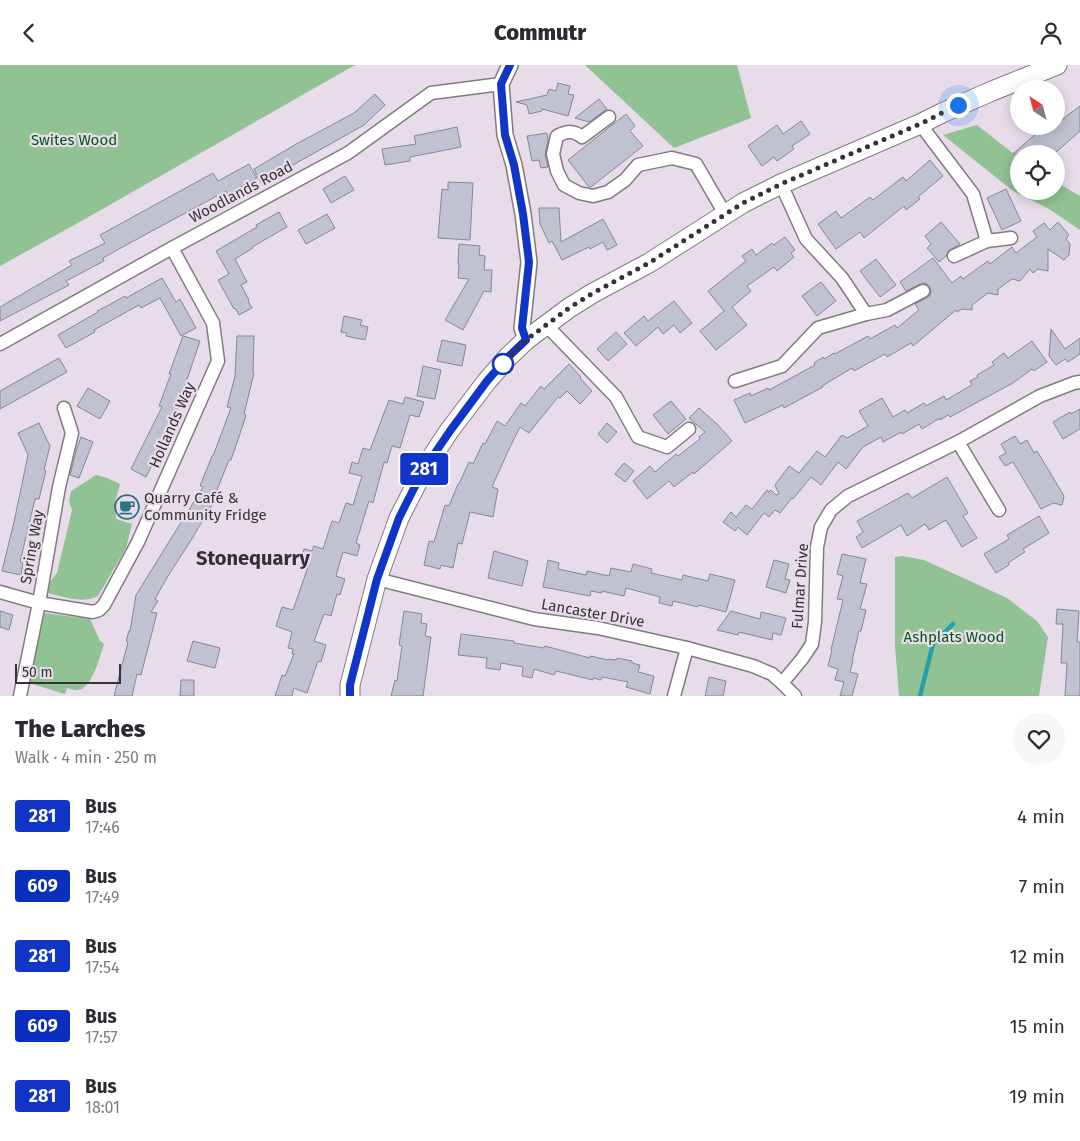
<!DOCTYPE html>
<meta charset="utf-8">
<style>
:root{--surface:#fff;--page:#f7f7f7;--text:#2b2b33;--muted:#7c7c81}
body{margin:0;font-family:"Fira Sans",sans-serif;background:var(--page);color:var(--text);height:100vh;display:flex;flex-direction:column;font-size:19px;white-space:nowrap}
*{box-sizing:border-box;margin:0}
p{font-size:16px;color:var(--muted)}
.icon{flex:none;width:28px;height:28px;fill:none;stroke:currentColor;stroke-width:2;stroke-linecap:round;stroke-linejoin:round}
.map{position:relative;height:631px;overflow:hidden}
.side{display:flex;flex-direction:column;background:var(--surface);flex:1}
.side>*{flex:none}
.badge{padding:0 10px;border-radius:4px;font-size:18px;line-height:32px}
.needle{width:32px;rotate:324deg}
.buttons{position:absolute;left:1010px;top:15px;display:grid;gap:10px}
.buttons a{display:grid;place-items:center;width:55px;height:55px;border-radius:50%;background:var(--surface);box-shadow:0 2px 12px #0003;font-size:25px}
.scale{position:absolute;left:15px;bottom:12px;width:106px;box-sizing:border-box;padding-left:5px;border:2px solid #373237;border-top:0;font-size:14px;line-height:18px;white-space:nowrap;color:#373237;-webkit-text-stroke:4px #e8dcea;paint-order:stroke}
.you{position:absolute;width:25px;height:25px;margin:-12px;border:4px solid #fff;border-radius:50%;background:#1a73e8;box-shadow:0 0 0 8px #1a73e833}
.map>.badge{position:absolute;translate:-50% -50%;box-shadow:0 0 0 2px #fff}
.round{display:grid;place-items:center;flex:none;width:52px;height:52px;border-radius:26px;background:var(--page)}
.headline{display:flex;align-items:center;justify-content:space-between;height:85px;padding:0 15px}
h1{font-size:24px;font-weight:800;line-height:38px}
ul{padding:0;list-style:none}
li{display:flex;align-items:center;gap:15px;height:70px;padding:0 15px}
li div{flex:1}
li b{display:block;font-size:19px}
li em{font-style:normal}
li .badge{min-width:55px;font-weight:700;text-align:center}
header{display:flex;justify-content:space-between;align-items:center;height:65px;padding:0 15px;background:var(--surface);font-size:22px;font-weight:800}
.map>svg:first-child{display:block}
.green{fill:#91c293}
.lines{fill:none;stroke-linecap:round;stroke-linejoin:round}
.stream{stroke:#299eaa;stroke-width:4.5}
.building{fill:#c0c1d1;stroke:#868797}
.minor-casing{stroke:#847985;stroke-width:15}
.tertiary-casing{stroke:#847985;stroke-width:18}
.primary-casing{stroke:#847985;stroke-width:21}
.minor{stroke:#fff;stroke-width:12}
.tertiary{stroke:#fff;stroke-width:15}
.primary{stroke:#fff;stroke-width:19}
.line-casing{stroke:#fff;stroke-width:11}
.line{stroke:#1135c6;stroke-width:8}
.walk{stroke:#373237;stroke-width:5;stroke-dasharray:0 9}
.stop-dot{fill:#fff;stroke:#1135c6;stroke-width:2.5}
.labels{text-anchor:middle;stroke-width:4.5;stroke-linejoin:round;paint-order:stroke}
.park-label{font-size:15px;fill:#005815;stroke:#e8dcea}
.street-label{font-size:15px;fill:#373237;stroke:#e8dcea}
.poi-label{font-size:15px;fill:#373237;stroke:#e8dcea;text-anchor:start}
.district-label{font-size:20px;font-weight:bold;fill:#372d38;stroke:#e8dcea}
</style>
<header><svg class="icon" aria-label="back" viewBox="0 0 24 24"><path d="M15 5l-7 7 7 7"/></svg>Commutr<svg class="icon" aria-label="person" viewBox="0 0 24 24"><circle cx="12" cy="8" r="4"/><path d="M4 21q1-7 8-7t8 7"/></svg></header>
<div class="map">
<svg width="1080" height="631" viewBox="0 0 1080 631">
<rect width="100%" height="100%" fill="#e8dcea"/>
<g class="green">
<path d="M0 0H355L85 154 0 201Z"/>
<path d="M585 0H737L751 53 674 83Z"/>
<path d="M977 60 1019 93V126H1056V117L1080 131V165L1049 144 1013 126 943 70Z"/>
<path d="M96 410 107 413 120 419 115 437 116 454 132 459 126 483 98 531C83 539 64 532 48 528L49 518 57 508 72 445 69 436 71 426Z"/>
<path d="M903 491 924 495 1007 533 1037 556 1048 572 1039 631H899L895 581V492Z"/>
<path d="M44 548 90 554 100 576 104 579C100 591 93 621 79 625 75 626 71 624 67 623L65 629 29 618Z"/>
</g>
<g class="lines">
<path class="stream" d="M920 631 933 579 953 559"/>
</g>
<g class="building">
<path d="M558 18 570 21 568 29 574 30 568 51 542 44V46L529 49 527 40 516 37 547 30 549 24 556 26Z"/>
<path d="M375 29 385 40 364 60 261 118 254 104 298 78 354 48Z"/>
<path d="M599 34 607 44 589 57 575 53Z"/>
<path d="M1080 41V66L1054 89H1050L1046 84 1041 89H1013L1039 66 1040 67 1046 61H1056V59Z"/>
<path d="M626 49 635 61 630 66 643 81 591 122H589L568 95Z"/>
<path d="M801 56 810 69 792 81 794 84 777 96 774 92 762 101 748 81 777 60 783 69Z"/>
<path d="M457 62 461 82 410 92V96L385 100 382 84 416 79 414 71Z"/>
<path d="M547 68 548 75 545 90 548 102 541 103 539 95 532 96 527 71Z"/>
<path d="M930 95 943 111 918 132 920 134 906 145 904 141 864 173 860 167 836 184 818 159 836 146 841 153 870 132 873 135 903 112 906 116Z"/>
<path d="M249 99 257 113 228 129 226 126 128 179 103 193 104 196 66 216 69 220 0 256V242L72 200 69 196 105 178 100 170 213 108 218 116Z"/>
<path d="M345 111 354 125 331 138 323 124Z"/>
<path d="M448 117 473 118 470 175 438 173 442 124 448 125Z"/>
<path d="M1006 124 1021 156 1002 165 987 133Z"/>
<path d="M539 143H559L561 177 603 154 617 180 607 185 603 177 590 184 589 182 562 195 552 176 549 178 540 159Z"/>
<path d="M279 147 287 162 252 182 253 183 235 194 247 217 241 220 249 235 248 236 252 243 239 250 235 243 234 244 218 215 229 209 216 186 257 162 256 160Z"/>
<path d="M327 149 335 163 306 179 298 165Z"/>
<path d="M941 157 960 179 948 186 946 191 939 197 927 183 931 179 925 171Z"/>
<path d="M1058 157 1069 170 1066 174 1070 179 1069 190 1064 195 1048 184V206L1038 204 1033 208 1030 204 1020 216 1012 214 998 224V230L988 228 972 240V245L962 244 957 247 956 245 913 281 911 278 887 292 885 289 854 306 852 303 822 321 823 322 784 343 783 340 745 358 734 335 750 328 751 331 768 323 769 325 815 300 814 298 823 292 824 294 834 288 835 289 868 271 870 274 895 260 897 263 919 245 915 239 930 231 931 226 930 222 927 219 923 218 906 226 900 217 933 193 952 218 961 211 963 214 988 196 990 199 1012 182 1016 188 1037 172 1033 166 1044 158 1050 165Z"/>
<path d="M785 172 795 185 791 188 794 192 777 206 774 202 747 221 751 226 732 242 747 260 716 285 700 266 724 246 708 226 746 196 742 191 752 184 756 190 772 178 774 180Z"/>
<path d="M459 179 480 181 479 190 485 191 484 205H492L491 227 484 226 463 265 445 255 469 214 458 213 459 199H458Z"/>
<path d="M876 194 896 220 880 232 860 206Z"/>
<path d="M162 213 176 237 180 234 196 263 181 271 160 233 141 243 139 240 94 265 95 267 66 283 58 270 98 247 97 246 109 240 125 231 126 233Z"/>
<path d="M821 217 836 236 817 251 802 231Z"/>
<path d="M674 236 692 258 680 268 674 260 663 269 658 262 636 281 624 268 644 251 648 256Z"/>
<path d="M344 251 362 255 360 260 368 262 365 275 346 271 347 268 341 267Z"/>
<path d="M1051 264 1065 284 1080 273V289L1068 297 1065 294 1056 300 1049 291Z"/>
<path d="M616 267 627 279 608 296 597 284Z"/>
<path d="M183 271 200 276 175 350 177 351 146 412 131 404 162 342 159 341 171 309H169Z"/>
<path d="M237 271H254L253 307 254 308 244 349 246 350 244 357 231 395H229L215 430 217 431 193 472 168 511 155 534 158 536 151 547 157 548 141 610 137 609 132 631H114L128 577 126 576 129 566H130L136 530 203 422 200 421 212 391H213L231 343 227 342 235 311Z"/>
<path d="M442 275 466 280 462 301 437 296Z"/>
<path d="M1032 276 1047 297 1034 306 1032 304 1013 318 950 352 948 350 940 355V353L922 364 919 359 902 369 901 367 883 377 881 372 863 382 846 404 838 397 821 420 811 412 793 434 792 433 780 448 775 445 769 452 764 448 747 470 738 462 735 466 723 457 731 447 736 452 746 440 752 444 767 425 769 427 771 425 776 430 779 429 775 420 789 401 799 408 817 386 825 392 842 370 847 373 868 361 859 346 882 333 893 352 905 345 907 348 924 338 926 341 944 331 946 335 972 320 970 316 978 312 977 310 994 300 992 297 1004 288 1008 293Z"/>
<path d="M59 293 67 307 0 344V326Z"/>
<path d="M569 299 581 312 580 313 592 326 580 339 567 326 560 333 558 332 529 368 520 362 509 384 492 422 498 424 493 452 470 447 462 479 458 478 453 503 441 500 440 504 424 500 429 476 434 477 445 440 449 441 458 419H459L469 397 473 399 483 378 485 379 497 356 505 361 521 338 525 341 541 321 544 324Z"/>
<path d="M423 301 441 305 435 334 417 331Z"/>
<path d="M88 323 110 336 100 354 77 341Z"/>
<path d="M405 332 424 337 419 352 410 350 400 383 392 381 387 398 384 397 373 438 369 436 356 478 360 480 357 491 343 487 336 511 345 514 340 530 337 529 331 551 324 549 314 576 326 580 321 597 318 596 307 628 294 623 292 631H275L282 610 285 611 294 589H292L293 584 288 583 292 567 276 561 282 542 293 545 309 499 301 496 304 484 312 486 314 481 323 484 332 456 339 458 346 438 353 440 362 411 349 408 352 397 358 399 363 383 370 385 389 335 403 339Z"/>
<path d="M671 336 686 354 668 369 653 350Z"/>
<path d="M699 343 717 359 732 376 694 409 693 407 674 422 669 416 647 434 633 416 650 401 655 407 676 389 678 391 700 374 699 372 705 367 689 353Z"/>
<path d="M1080 344V364L1063 374 1053 357 1070 347 1071 349Z"/>
<path d="M39 358 50 381 44 405 46 406 39 434H35L20 497 23 498 21 510 2 506 14 457 28 390 18 368Z"/>
<path d="M607 358 617 367 607 378 598 369Z"/>
<path d="M1015 371 1020 379 1027 375 1034 388 1037 386 1064 431 1062 440 1053 438 1041 444 1013 397 1005 401 999 392 1006 388 1001 379Z"/>
<path d="M81 372 93 377 79 413 70 410 76 386Z"/>
<path d="M624 398 634 406 625 417 615 409Z"/>
<path d="M947 412 968 448 963 451 977 473 962 482 946 455 929 465 925 459 907 471 901 460 862 483 856 472 863 467 857 456 908 428 912 433Z"/>
<path d="M120 434 136 437 134 450 117 447Z"/>
<path d="M1039 451 1049 468 1023 484 1025 487 1008 498 1009 500 996 508 984 489 1009 474 1007 470Z"/>
<path d="M494 486 528 496 522 521 488 513Z"/>
<path d="M842 489 866 494 860 518 867 519 860 544 866 545 861 566H859L852 596H853L850 607 858 609 852 631H840L844 617 835 615 838 604 828 601 832 585H831L843 535 837 534 843 511 837 509Z"/>
<path d="M548 495 559 498 558 504 586 510 587 506 609 511 611 503 631 507 633 499 652 504 651 508 682 515 683 510 708 516 710 509 735 515 726 547 699 540 698 542 673 536 672 541 659 538 660 532 626 523 624 531 602 526V528L591 526 590 531 543 522Z"/>
<path d="M774 495 789 499 785 514 790 515 786 528 766 522Z"/>
<path d="M1057 544 1079 546 1077 577H1080V631H1065L1067 598H1061L1063 559H1056Z"/>
<path d="M0 546 13 550 9 565 0 562Z"/>
<path d="M404 546 422 549 421 558 427 559 425 571 431 572 423 631H391L395 615 397 616 402 581 399 580Z"/>
<path d="M731 546 760 554 761 547 786 553 781 570 773 568 772 575 739 567 738 570 717 565Z"/>
<path d="M461 569 514 576V578L544 583 545 581 590 593V591L608 595 609 594 616 595 617 593 632 596V598L640 600 638 607 654 611 650 629 626 622 628 617 602 612 601 615 593 613V615L556 606 554 610 534 604 532 613 522 611 523 602 501 598 500 605 486 603 487 593 458 590Z"/>
<path d="M193 576 220 583 215 603 187 596Z"/>
<path d="M709 612 726 616 723 631H705Z"/>
<path d="M181 615H194V631H180Z"/>
</g>
<g class="lines">
<g class="minor-casing">
<g id="minor">
<path d="M609 52 582 72C573 65 567 66 557 71L553 89 557 106 564 120 579 128 593 131 608 127 625 115 638 100 672 93 696 99 725 149"/>
<path d="M920 59 973 129 987 176"/>
<path d="M781 119 806 174 842 213 866 249"/>
<path d="M954 191 987 176 1011 173"/>
<path d="M546 260 616 332 638 372 667 382 689 364"/>
<path d="M0 279 172 183 348 88 431 28 501 19"/>
<path d="M735 316 782 301 818 263 866 249 887 245 923 226"/>
<path d="M958 377 999 445"/>
<path d="M377 514 534 554 598 563 687 583 753 601 772 609 782 618 795 631"/>
<path d="M0 527 39 538 93 547 99 545 104 540 138 477 218 296 213 258 172 183"/>
<path d="M782 618 802 594 812 579 815 557 817 482 821 462 831 445 848 431 958 377 1040 331 1074 318 1080 317"/>
<path d="M20 631 39 538 59 422 72 368 64 343"/>
<path d="M674 631 687 583"/>
</g>
</g>
<g class="tertiary-casing">
<path id="tertiary" d="M510 0 501 19 505 70 514 100 523 149 529 197 522 263 526 275"/>
</g>
<g class="primary-casing">
<path id="primary" d="M350 631V620L377 514 399 453 424 404 449 366 487 316 508 292 526 275 569 243 593 228 649 198 743 138 781 119 920 59 942 48 992 26 1057 0"/>
</g>
<use href="#minor" class="minor"/>
<use href="#tertiary" class="tertiary"/>
<use href="#primary" class="primary"/>
</g>
<g class="lines">
<g class="line-casing">
<path id="line" d="M350 631V620L377 514 399 453 407 437 424 404 450 366 487 316 508 292 526 275 522 263 529 197 523 149 514 100 505 70 501 19 510 0"/>
</g>
<use href="#line" class="line"/>
<path class="walk" d="M503 299 498 304 526 275 569 243 593 228 649 198 743 138 781 119 920 59 958 40"/>
</g>
<defs>
<g id="cafe-ring" transform="scale(1.25)"><circle r="9.5" fill="#e8dcea" stroke="#2c757d" stroke-width="1.5"/><path d="M-5.5-4.5H6V0H3Q3 3.5 0 3.5H-2.5Q-5.5 3.5-5.5 0ZM3-3.2v2h1.7v-2ZM-6 4.5H4V6H-6Z" fill="#2c757d"/></g>
</defs>
<g fill-rule="evenodd">
<use href="#cafe-ring" x="127" y="442"/>
</g>
<circle class="stop-dot" cx="503" cy="299" r="10"/>
<g class="labels">
<g class="park-label">
<text x="74" y="80">Swites Wood</text>
<text x="954" y="577">Ashplats Wood</text>
</g>
<g class="street-label">
<text transform="translate(241 127) rotate(-28)" y="5">Woodlands Road</text>
<text transform="translate(172 360) rotate(-66)" y="5">Hollands Way</text>
<text transform="translate(32 482) rotate(-80)" y="5">Spring Way</text>
<text transform="translate(800 521) rotate(-86)" y="5">Fulmar Drive</text>
<text transform="translate(593 548) rotate(10)" y="5">Lancaster Drive</text>
</g>
<g class="poi-label">
<text x="144" y="438">Quarry Café &amp;<tspan x="144" dy="17">Community Fridge</tspan></text>
</g>
<g class="district-label">
<text x="253" y="500">Stonequarry</text>
</g>
</g>
</svg>
<div class="buttons">
<a><svg class="needle" viewBox="-14 -14 28 28"><path d="M0-13l5 13h-10z" fill="#e53935"/><path d="M0 13l5-13h-10z" fill="#7c7c81"/></svg></a>
<a><svg class="icon" aria-label="locate" viewBox="0 0 24 24"><circle cx="12" cy="12" r="6"/><path d="M12 2v4M12 18v4M2 12h4M18 12h4"/></svg></a>
</div>
<div class="scale">50 m</div>
<div class="you" style="left:958px;top:40px"></div>
<b class="badge" style="left:424px;top:404px;background:#1135c6;color:#fff">281</b>
</div>
<section class="side">
<div class="headline"><div><h1>The Larches</h1><p>Walk · 4 min · 250 m</p></div><a class="round"><svg class="icon" aria-label="heart" viewBox="0 0 24 24"><path d="M12 20l-8-8c-3-5 5-10 8-4 3-6 11-1 8 4z"/></svg></a></div>
<ul>
<li><span class="badge" style="background:#1135c6;color:#fff">281</span><div><b>Bus</b><p>17:46</p></div><em>4 min</em></li>
<li><span class="badge" style="background:#0a2ebe;color:#fff">609</span><div><b>Bus</b><p>17:49</p></div><em>7 min</em></li>
<li><span class="badge" style="background:#1135c6;color:#fff">281</span><div><b>Bus</b><p>17:54</p></div><em>12 min</em></li>
<li><span class="badge" style="background:#0a2ebe;color:#fff">609</span><div><b>Bus</b><p>17:57</p></div><em>15 min</em></li>
<li><span class="badge" style="background:#1135c6;color:#fff">281</span><div><b>Bus</b><p>18:01</p></div><em>19 min</em></li>
</ul>
</section>
